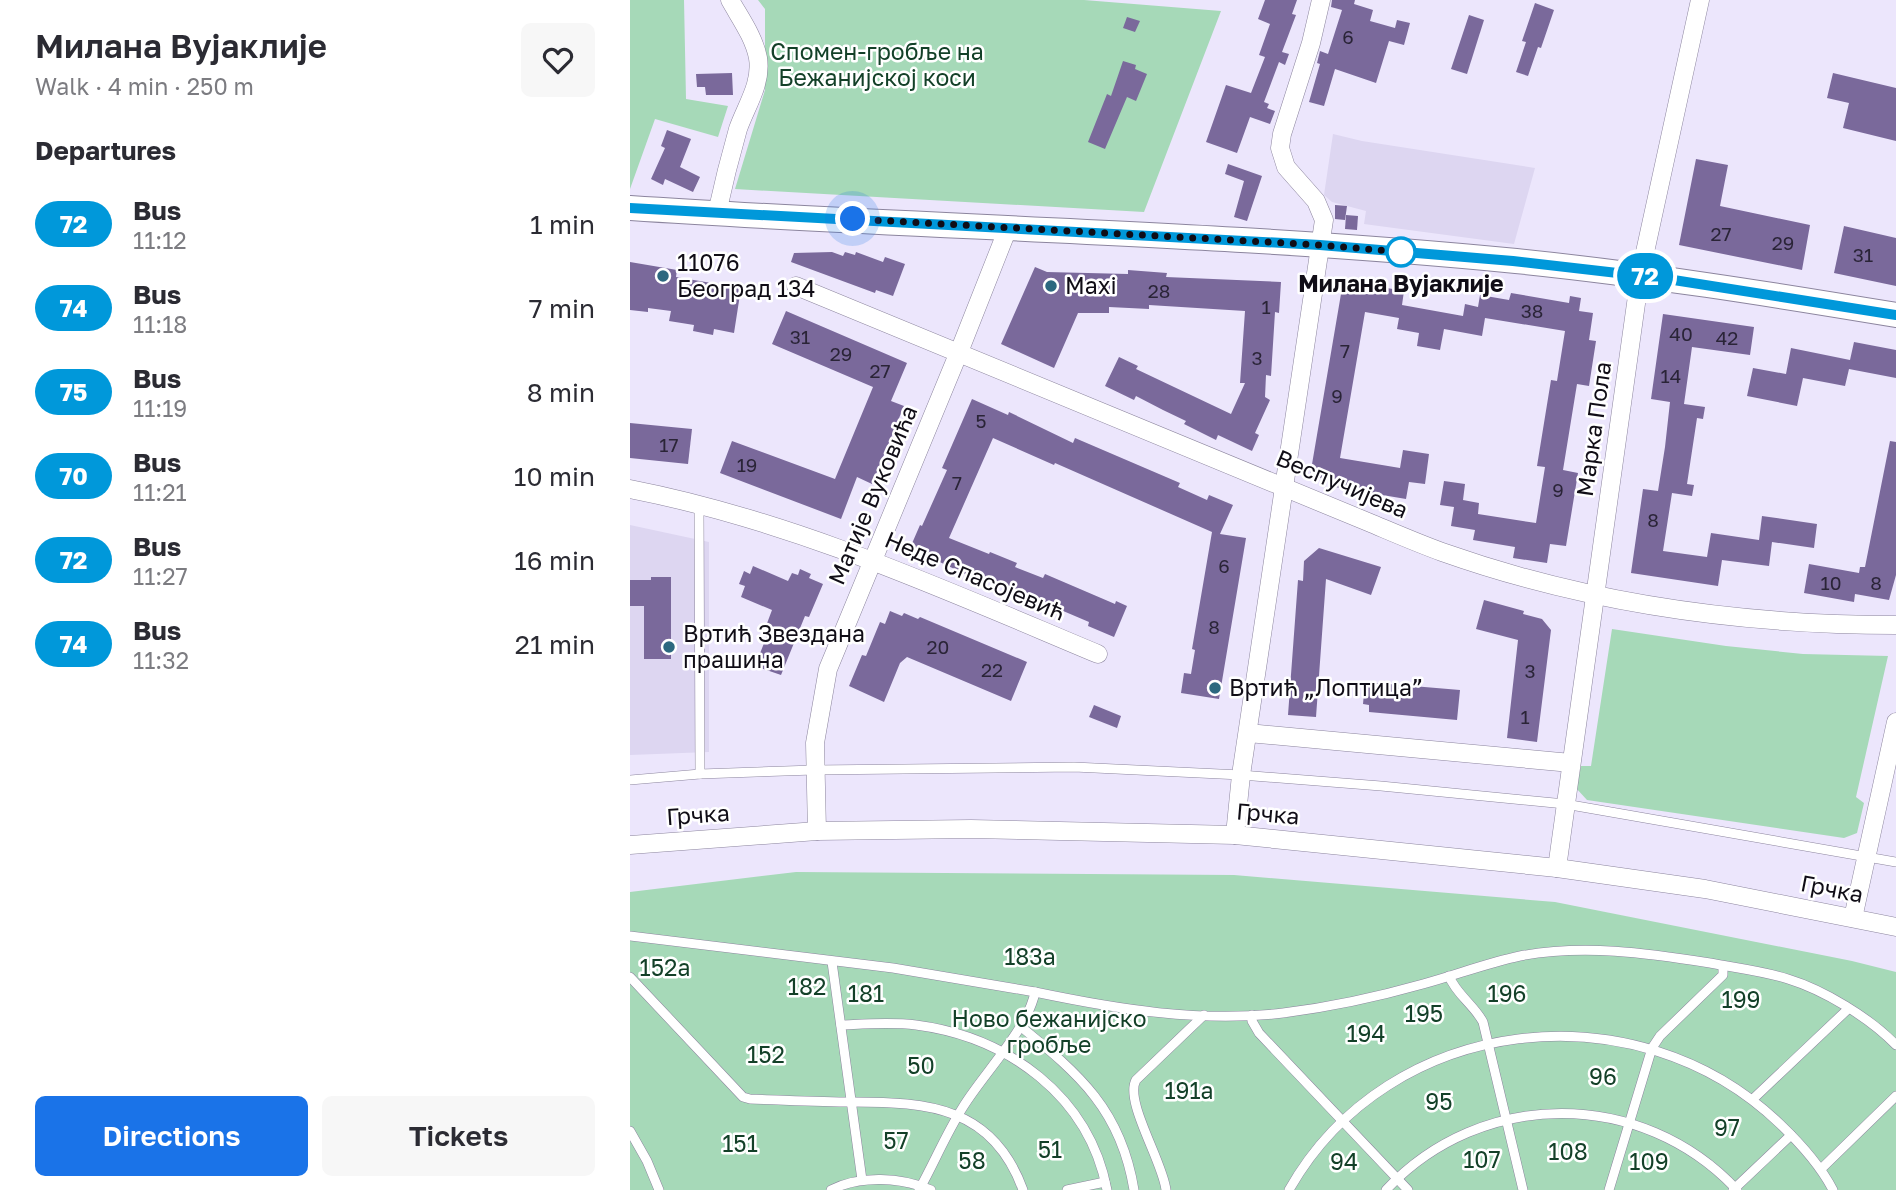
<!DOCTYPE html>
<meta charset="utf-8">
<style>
:root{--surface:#fff;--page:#f7f7f7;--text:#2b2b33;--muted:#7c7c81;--accent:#1a73e8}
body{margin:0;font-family:"Golos Text",sans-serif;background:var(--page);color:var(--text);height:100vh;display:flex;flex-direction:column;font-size:26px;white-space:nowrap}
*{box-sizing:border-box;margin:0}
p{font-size:23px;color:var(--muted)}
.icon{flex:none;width:38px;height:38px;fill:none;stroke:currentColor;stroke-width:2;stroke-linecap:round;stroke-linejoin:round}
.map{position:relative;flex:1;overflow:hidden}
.details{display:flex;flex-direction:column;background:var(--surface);width:630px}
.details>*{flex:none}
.badge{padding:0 14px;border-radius:23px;font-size:24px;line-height:46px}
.you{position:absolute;width:35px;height:35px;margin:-18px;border:5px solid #fff;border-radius:50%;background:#1a73e8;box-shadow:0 0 0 10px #1a73e833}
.map>.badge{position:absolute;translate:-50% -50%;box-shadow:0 0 0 4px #fff}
h2{padding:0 35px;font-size:26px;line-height:63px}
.round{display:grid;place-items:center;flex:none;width:74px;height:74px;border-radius:10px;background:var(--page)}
.summary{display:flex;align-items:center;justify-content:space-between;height:119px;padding:0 35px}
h1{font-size:33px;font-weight:600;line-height:52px}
.primary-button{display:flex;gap:14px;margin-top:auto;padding:14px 35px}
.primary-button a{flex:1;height:80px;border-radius:10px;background:var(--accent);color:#fff;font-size:28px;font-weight:600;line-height:80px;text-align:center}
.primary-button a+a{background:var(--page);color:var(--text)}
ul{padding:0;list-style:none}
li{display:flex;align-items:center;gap:21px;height:84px;padding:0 35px}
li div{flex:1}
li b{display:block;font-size:26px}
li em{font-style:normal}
li .badge{min-width:77px;font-weight:700;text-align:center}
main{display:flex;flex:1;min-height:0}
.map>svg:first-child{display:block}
.built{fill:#ddd6f1}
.green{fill:#a6d9b8}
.building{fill:#7a699b}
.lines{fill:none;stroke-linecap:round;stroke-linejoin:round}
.service-casing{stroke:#8c859e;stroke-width:10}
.minor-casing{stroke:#8c859e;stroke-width:19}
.secondary-casing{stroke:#8c859e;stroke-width:26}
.service{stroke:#fff;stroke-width:9}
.minor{stroke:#fff;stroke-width:18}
.secondary{stroke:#fff;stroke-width:24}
.line-casing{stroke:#fff;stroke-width:16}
.line{stroke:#0098da;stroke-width:10}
.walk{stroke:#100d16;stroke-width:7;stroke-dasharray:0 12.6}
.stop-dot{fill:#fff;stroke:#0098da;stroke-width:3.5}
.poi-dot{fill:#2c687f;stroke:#fff;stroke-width:2.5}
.labels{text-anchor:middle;stroke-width:5;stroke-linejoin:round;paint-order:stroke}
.number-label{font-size:19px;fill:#2a2437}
.park-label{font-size:23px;fill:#134028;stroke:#fff}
.poi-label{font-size:23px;fill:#100d16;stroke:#fff;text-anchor:start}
.stop-label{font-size:23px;font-weight:bold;fill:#100d16;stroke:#fff}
.street-label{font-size:23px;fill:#100d16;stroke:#fff}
</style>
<main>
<section class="details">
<div class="summary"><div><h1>Милана Вујаклије</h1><p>Walk · 4 min · 250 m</p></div><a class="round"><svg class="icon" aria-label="heart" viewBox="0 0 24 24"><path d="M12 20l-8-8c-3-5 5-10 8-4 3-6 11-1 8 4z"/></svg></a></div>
<h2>Departures</h2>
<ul>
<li><span class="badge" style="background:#0098da;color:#fff">72</span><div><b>Bus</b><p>11:12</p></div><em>1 min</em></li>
<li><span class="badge" style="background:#0098da;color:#fff">74</span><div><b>Bus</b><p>11:18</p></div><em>7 min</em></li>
<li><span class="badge" style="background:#0098da;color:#fff">75</span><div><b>Bus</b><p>11:19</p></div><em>8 min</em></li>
<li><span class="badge" style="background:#0098da;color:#fff">70</span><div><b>Bus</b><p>11:21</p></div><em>10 min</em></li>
<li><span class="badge" style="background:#0098da;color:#fff">72</span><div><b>Bus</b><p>11:27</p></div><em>16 min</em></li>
<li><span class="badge" style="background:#0098da;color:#fff">74</span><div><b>Bus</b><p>11:32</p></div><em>21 min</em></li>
</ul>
<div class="primary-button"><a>Directions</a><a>Tickets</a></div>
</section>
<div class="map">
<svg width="1266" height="1190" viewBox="0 0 1266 1190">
<rect width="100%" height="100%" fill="#ece6fc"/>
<g class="built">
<path d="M703 134 732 141 905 168 884 244 734 224 736 211 702 202 694 195Z"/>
<path d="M0 525 79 542V752L0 755Z"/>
</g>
<g class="green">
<path d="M0 0H54L56 99 98 106 88 137 25 119 0 189Z"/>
<path d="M128 0H454L591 11 514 212 105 189 135 90V9Z"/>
<path d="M982 629 1096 646 1173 654 1258 656 1226 797 1234 803 1227 833 1214 838 957 800 946 788 951 766H961Z"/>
<path d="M166 872 604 875 925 902 1222 961 1266 972V1190H0V892Z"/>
</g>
<g class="building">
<path d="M635 0H667L662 14 666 15 652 52 659 54 655 65 649 62 634 102 639 104 637 108 645 111 640 124 620 117 607 153 576 142 596 85 621 93 635 57 629 55 640 24 628 19Z"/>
<path d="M702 0H725L724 4 743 10 740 21 765 28 767 20 780 23 774 45 759 41 746 83 705 69 694 106 679 102 690 64 687 63 690 51 698 54 712 10 701 7Z"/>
<path d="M905 3 924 10 911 48 908 47 898 76 886 72 896 42 892 41Z"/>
<path d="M839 15 854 20 837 74 821 69Z"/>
<path d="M497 17 510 21 505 32 493 28Z"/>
<path d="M493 61 506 65 505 69 517 74 506 101 497 97 475 149 458 142 477 94 481 96Z"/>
<path d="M102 73 103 95H76L75 87H67L66 74Z"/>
<path d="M1203 73 1266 88V141L1213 128 1219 103 1197 98Z"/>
<path d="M37 130 61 139 50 167 70 177 63 192 35 179 33 185 21 179 35 148 31 146Z"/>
<path d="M1066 159 1098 165 1090 206 1180 225 1172 270 1049 245Z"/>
<path d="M598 164 632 176 617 221 604 217 614 181 595 174Z"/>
<path d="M705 205 717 206 715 220 705 219Z"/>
<path d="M716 215 728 216 727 230 715 229Z"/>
<path d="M1214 226 1266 238V286L1204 273Z"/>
<path d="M202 252 213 256 215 252 225 255 226 252 253 262 255 257 275 264 263 296 246 290 245 293 161 262 164 253Z"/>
<path d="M0 262 47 270 46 277 111 288 104 333 84 329 83 335 63 331 64 325 39 321 41 311 18 308V312L0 310Z"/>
<path d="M405 267 417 272 498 274V270L537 273 536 277 651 282 649 313 645 312 641 376 636 375 635 397 640 400 625 433 629 435 622 451 588 435 586 440 554 424 556 421 533 410 506 396 504 400 475 386 489 357 508 366 506 369 601 414 615 383H610L615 311 519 305V309L479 307V313H448L424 368 371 344Z"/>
<path d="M740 285 774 291 772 305 833 316 835 304 848 307 850 295 879 300 881 293 939 303 940 296 951 298 949 311 963 313 959 340 966 341 959 386 947 384 933 470 948 473 936 546 920 544 917 563 883 558 885 547 843 540 845 530 821 526 824 507 810 505 814 481 835 484 833 500 849 503 848 514 906 523 915 467 907 466 921 380 927 381 935 331 855 318 852 336 814 329 810 350 787 346 789 333 767 329 769 318 735 312 710 458 770 468 773 450 799 454 795 484 779 482 776 499 705 487 706 481 680 476 712 288 738 293Z"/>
<path d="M156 311 277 363 261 401 274 406 242 484 227 477 211 519 90 473 102 441 205 479 243 387 142 344Z"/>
<path d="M1033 314 1124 327 1120 355 1062 347 1054 404 1075 407 1073 419 1067 418 1057 484 1064 485 1062 496 1042 493 1033 551 1077 557 1081 533 1129 540 1132 516 1187 524 1184 548 1142 542 1139 566 1092 560 1088 586 1001 573 1013 489 1028 491 1035 447 1040 402 1021 399Z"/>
<path d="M1224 342 1266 350V378L1219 369 1215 386 1173 378 1167 406 1117 396 1123 368 1156 374 1161 348 1220 360Z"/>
<path d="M342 399 378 415 379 412 443 443 445 438 550 483 548 487 577 500 579 495 603 505 590 534 616 538 589 699 551 693 554 673 561 674 565 650 562 649 582 532 425 463 424 465 363 438 319 538 359 554 360 552 387 563 385 567 413 578 415 574 485 604 486 601 497 606 484 637 458 626 459 622 405 599 403 603 375 591 377 587 352 577 350 581 280 548 290 525 292 526 317 470 312 468Z"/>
<path d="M0 423 62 429 58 464 0 458Z"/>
<path d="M1260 441 1266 442V575L1259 600 1225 594 1224 602 1174 593 1179 564 1229 573 1230 567H1235Z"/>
<path d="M689 548 751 567 741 595 696 579 686 717 658 715 668 580 673 581 674 561Z"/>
<path d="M123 566 158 581 162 573 168 575 170 569 181 574 179 578 193 584 179 617 175 616 151 675 125 666 140 628 136 626 142 610 111 597 115 586 109 584 114 571 120 574Z"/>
<path d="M21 577H41V659H14V606H0V580H21Z"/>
<path d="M854 600 894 611 893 614 912 619 921 630 907 742 877 738 888 640 846 629Z"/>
<path d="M260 611 272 616 274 613 288 619 290 617 397 662 381 701 277 657 270 663 254 702 219 686 232 655 236 656 250 622 255 624Z"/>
<path d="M735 682 830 690 827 720 739 712V705L733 704Z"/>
<path d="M464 705 491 716 487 728 459 717Z"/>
</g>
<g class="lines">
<g class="service-casing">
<g id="service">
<path d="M69 505 70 774"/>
<path d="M0 780 70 774 184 770 444 767 611 775 751 786 935 804 1266 862"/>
<path d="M0 936 263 968 405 992C398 1029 353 1074 333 1107 316 1134 304 1163 289 1190"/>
<path d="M202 962 232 1180"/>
<path d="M819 976C826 994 844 1005 853 1022L893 1190"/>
<path d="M0 977 113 1097 120 1099C154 1100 188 1102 222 1102 299 1102 363 1107 393 1190"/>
<path d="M405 992C486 1009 571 1023 653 1013 701 1007 747 997 793 984 826 975 857 963 890 956 953 944 1017 953 1080 963 1106 968 1133 971 1158 979 1194 990 1240 1018 1266 1045"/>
<path d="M622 1015V1021L629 1033 778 1190"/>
<path d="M211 1025C236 1024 261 1022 286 1025 378 1037 459 1096 477 1190"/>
<path d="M390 1026C450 1075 491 1110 504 1190"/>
<path d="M1123 1099 1218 1009"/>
<path d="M0 1131 17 1161 29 1190"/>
<path d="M1191 1169 1266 1096"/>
<path d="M201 1190C230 1175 271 1177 301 1190"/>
<path d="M437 1190 475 1182"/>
<path d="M536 1190C533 1162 494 1101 506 1080L574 1015"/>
<path d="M659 1190C759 1013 1007 986 1150 1124 1171 1144 1190 1165 1203 1190"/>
<path d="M756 1190C851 1088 1012 1088 1107 1190"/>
<path d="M979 1190 1022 1048 1030 1036 1093 975V966"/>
<path d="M1103 1190 1161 1135"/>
</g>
</g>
<g class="minor-casing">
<g id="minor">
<path d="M87 213C93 185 100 157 108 129 116 106 132 84 128 58 124 37 110 18 100 0"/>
<path d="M166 286 738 522C762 532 787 543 812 552 956 603 1113 625 1266 625"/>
<path d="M0 489C164 521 315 590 468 654"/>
<path d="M618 733 941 763"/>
<path d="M187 831 185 743 198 669 329 352 378 228"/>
<path d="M605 835 611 775 694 220 686 201 656 167 650 148 652 134 681 43 691 0"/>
<path d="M0 845 187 831 341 829 605 835 927 868 1075 889 1266 927"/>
<path d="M927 868 1010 275 1070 0"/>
<path d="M1223 918 1266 722"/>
</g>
</g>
<g class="secondary-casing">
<path id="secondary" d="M0 208C295 228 592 232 886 261 1014 274 1140 294 1266 315"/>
</g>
<use href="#service" class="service"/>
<use href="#minor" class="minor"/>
<use href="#secondary" class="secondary"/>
</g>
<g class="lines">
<g class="line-casing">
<path id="line" d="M0 208 690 245 883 261 1031 278 1266 315"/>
</g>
<use href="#line" class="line"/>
<path class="walk" d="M223 219 690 245 771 252"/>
</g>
<circle class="stop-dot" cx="771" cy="252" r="14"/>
<g class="poi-dot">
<circle cx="33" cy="276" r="7"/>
<circle cx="421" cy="286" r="7"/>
<circle cx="39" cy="647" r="7"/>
<circle cx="585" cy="688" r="7"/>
</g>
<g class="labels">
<g class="number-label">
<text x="718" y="44">6</text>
<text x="1091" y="241">27</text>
<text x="1153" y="250">29</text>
<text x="1233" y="262">31</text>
<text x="529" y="298">28</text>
<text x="636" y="314">1</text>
<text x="902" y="318">38</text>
<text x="1051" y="341">40</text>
<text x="170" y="344">31</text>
<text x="1097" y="345">42</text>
<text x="715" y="358">7</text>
<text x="211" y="361">29</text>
<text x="627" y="365">3</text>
<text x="250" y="378">27</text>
<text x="1041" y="383">14</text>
<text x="707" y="403">9</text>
<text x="351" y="428">5</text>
<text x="39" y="452">17</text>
<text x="117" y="472">19</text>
<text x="327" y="490">7</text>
<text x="928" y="497">9</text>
<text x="1023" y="527">8</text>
<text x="594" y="573">6</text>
<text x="1201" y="590">10</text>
<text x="1246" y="590">8</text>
<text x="584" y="634">8</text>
<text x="308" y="654">20</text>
<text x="362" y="677">22</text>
<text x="900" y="678">3</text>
<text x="895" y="724">1</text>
</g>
<g class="park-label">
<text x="247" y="60">Спомен-гробље на<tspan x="247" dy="26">Бежанијској коси</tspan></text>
<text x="400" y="965">183a</text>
<text x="35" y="976">152a</text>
<text x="177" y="995">182</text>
<text x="236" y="1002">181</text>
<text x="877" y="1002">196</text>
<text x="1111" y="1008">199</text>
<text x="794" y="1022">195</text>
<text x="419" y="1027">Ново бежанијско<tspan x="419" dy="26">гробље</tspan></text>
<text x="736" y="1042">194</text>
<text x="136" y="1063">152</text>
<text x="291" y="1074">50</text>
<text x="973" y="1085">96</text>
<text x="559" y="1099">191a</text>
<text x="809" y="1110">95</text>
<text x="1097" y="1136">97</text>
<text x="266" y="1149">57</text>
<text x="110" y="1152">151</text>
<text x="420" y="1158">51</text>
<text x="938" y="1160">108</text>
<text x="852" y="1168">107</text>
<text x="342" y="1169">58</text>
<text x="714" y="1170">94</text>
<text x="1019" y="1170">109</text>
</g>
<g class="poi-label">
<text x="47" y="271">11076<tspan x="47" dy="26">Београд 134</tspan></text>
<text x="435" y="294">Maxi</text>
<text x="53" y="642">Вртић Звездана<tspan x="53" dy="26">прашина</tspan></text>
<text x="599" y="696">Вртић „Лоптица”</text>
</g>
<g class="stop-label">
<text x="771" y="292">Милана Вујаклије</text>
</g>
<g class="street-label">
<text transform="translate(964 429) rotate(-82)" y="8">Марка Пола</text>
<text transform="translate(712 484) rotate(23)" y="8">Веспучијева</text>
<text transform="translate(243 495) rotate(-67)" y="8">Матије Вуковића</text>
<text transform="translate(345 576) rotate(23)" y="8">Неде Спасојевић</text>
<text transform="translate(638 814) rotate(5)" y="8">Грчка</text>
<text transform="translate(68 815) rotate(-4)" y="8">Грчка</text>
<text transform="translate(1202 889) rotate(11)" y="8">Грчка</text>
</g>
</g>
</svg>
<div class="you" style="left:223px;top:219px"></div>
<b class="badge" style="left:1015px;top:276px;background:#0098da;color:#fff">72</b>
</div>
</main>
